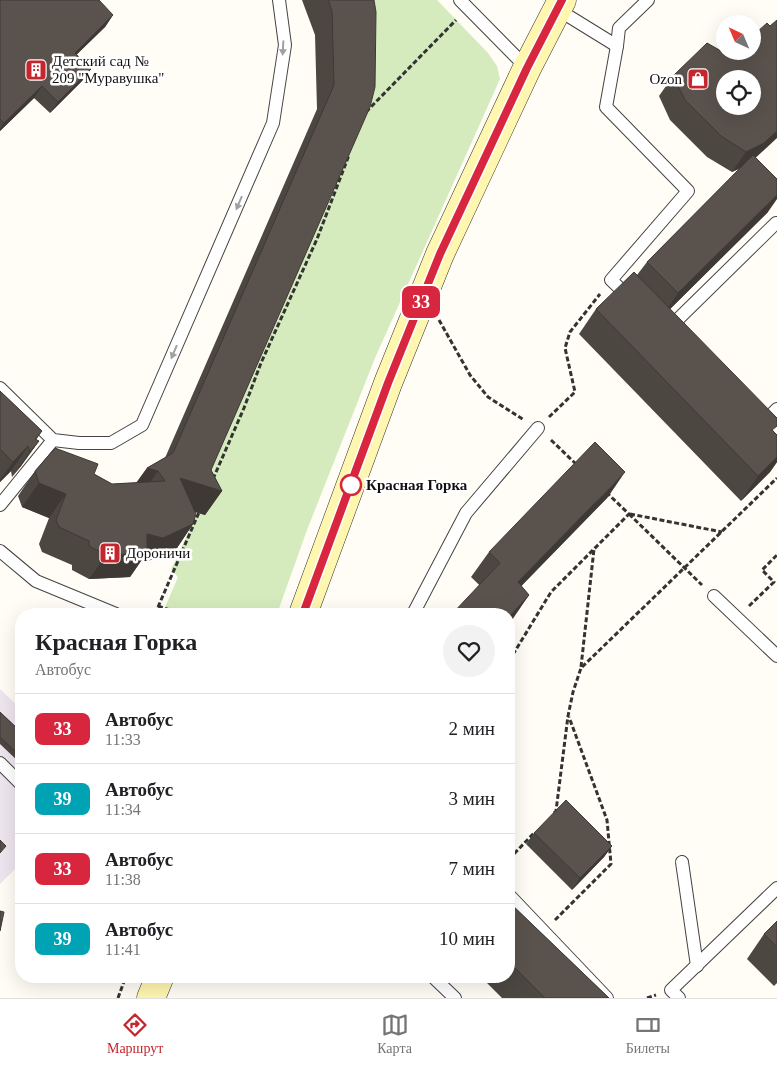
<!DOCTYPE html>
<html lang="ru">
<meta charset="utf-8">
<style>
:root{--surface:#fff;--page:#f2f2f2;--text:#202124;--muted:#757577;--line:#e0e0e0;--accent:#c4262e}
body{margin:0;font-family:Georgia,serif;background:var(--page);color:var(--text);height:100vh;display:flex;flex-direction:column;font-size:19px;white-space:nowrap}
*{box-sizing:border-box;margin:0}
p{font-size:16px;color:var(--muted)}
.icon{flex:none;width:28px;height:28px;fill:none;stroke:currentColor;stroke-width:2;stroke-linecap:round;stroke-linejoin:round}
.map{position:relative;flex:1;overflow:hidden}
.details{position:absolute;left:15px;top:608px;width:500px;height:375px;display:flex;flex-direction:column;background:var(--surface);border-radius:20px;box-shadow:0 5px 20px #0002}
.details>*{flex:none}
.badge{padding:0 10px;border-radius:8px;font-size:18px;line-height:32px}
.needle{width:32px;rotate:316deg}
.tools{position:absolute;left:716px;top:15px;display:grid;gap:10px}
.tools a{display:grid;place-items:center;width:45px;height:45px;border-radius:50%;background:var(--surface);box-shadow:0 5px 20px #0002;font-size:25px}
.map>.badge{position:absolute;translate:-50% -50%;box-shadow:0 0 0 2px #fff}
.round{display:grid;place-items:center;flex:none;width:52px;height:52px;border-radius:26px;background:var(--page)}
.head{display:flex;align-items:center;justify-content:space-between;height:85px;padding:0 20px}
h1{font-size:24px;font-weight:800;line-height:38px}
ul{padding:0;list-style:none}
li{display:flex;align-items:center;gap:15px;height:70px;padding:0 20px;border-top:1px solid var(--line)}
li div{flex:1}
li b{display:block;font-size:19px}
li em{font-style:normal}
li .badge{min-width:55px;font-weight:700;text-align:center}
.tabs{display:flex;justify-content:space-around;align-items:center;height:70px;border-top:1px solid var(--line);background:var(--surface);font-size:14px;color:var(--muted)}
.tabs a{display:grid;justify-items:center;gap:2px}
.tabs .active{color:var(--accent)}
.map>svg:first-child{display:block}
.industrial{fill:#eee6ef}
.green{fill:#d5ebbd}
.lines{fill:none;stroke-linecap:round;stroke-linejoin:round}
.lane-casing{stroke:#444;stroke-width:14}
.secondary-casing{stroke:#333;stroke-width:29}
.path{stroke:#333;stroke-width:3;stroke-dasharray:5 2.5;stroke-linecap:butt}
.lane{stroke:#fff;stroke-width:12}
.secondary{stroke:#fff6b0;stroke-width:28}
.wall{fill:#4d4742}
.shaded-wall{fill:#3f3936}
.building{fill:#5a524d;stroke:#3f3936;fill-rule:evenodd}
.oneway{fill:#a0a0a0}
.line-casing{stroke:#fff;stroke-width:11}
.line{stroke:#d7263d;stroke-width:8}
.stop-dot{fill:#fff;stroke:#d7263d;stroke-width:2.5}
.labels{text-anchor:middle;stroke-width:5;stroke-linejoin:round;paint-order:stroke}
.poi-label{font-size:15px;fill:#111;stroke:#fff;text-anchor:start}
.stop-label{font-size:15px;font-weight:bold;fill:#111;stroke:#fff;text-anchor:start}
</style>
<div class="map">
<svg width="777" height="998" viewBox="0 0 777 998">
<rect width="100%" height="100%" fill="#fffdf5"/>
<path class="industrial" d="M0 689 21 709V863L0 884Z"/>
<path class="green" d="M349 0H437L488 53 497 66 500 79 375 358 307 530 277 614H167L163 612 178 577 171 569 212 483 201 477 353 131Z"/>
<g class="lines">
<g class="lane-casing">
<g id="lane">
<path d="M460 0 527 68"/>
<path d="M557 9 617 46"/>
<path d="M630 298 611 280 688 191 606 107 617 46 619 28 648 0"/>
<path d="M667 330 776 223"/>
<path d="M0 388 53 440 79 443H111L142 425 273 123 285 45 279 0"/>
<path d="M761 425 777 409"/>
<path d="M0 505 53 440"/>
<path d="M0 551 36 581 116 614"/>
<path d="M714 596 777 656"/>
<path d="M413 614 466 513 538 428"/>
<path d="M0 763 21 784"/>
<path d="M682 862 697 966"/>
<path d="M509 895 607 998"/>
<path d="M432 976 455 998"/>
<path d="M679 998 671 990 777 888"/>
</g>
</g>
<g class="secondary-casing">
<g id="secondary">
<path d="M303 614 388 383 440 254 527 68 562 0"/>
<path d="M151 998 160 976"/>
</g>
</g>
<g class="path">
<path d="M366 112 456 20"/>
<path d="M439 320 470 375 488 397 524 420"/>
<path d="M549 417 575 392 565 348 570 332 600 294"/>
<path d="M551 440 577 465"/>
<path d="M213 479 244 408 261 363 317 239 349 155"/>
<path d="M629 514 702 585"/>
<path d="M630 514 722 532"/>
<path d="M158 606 182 614"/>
<path d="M749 606 774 582 762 570 777 555"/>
<path d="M155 614 200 510"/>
<path d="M509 661 551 592 629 514 607 493"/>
<path d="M581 667 594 549"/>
<path d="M554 813 556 811 568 716 573 692 581 668 777 478"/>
<path d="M509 859 535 832"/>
<path d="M555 920 611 864 607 820 569 717"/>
<path d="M118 998 126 976"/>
<path d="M647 998 656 995"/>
</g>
<use href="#lane" class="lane"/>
<use href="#secondary" class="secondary"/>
</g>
<g class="wall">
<path d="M0 0 113 15 105 27 76 55 91 69 82 81 50 113 34 98 0 131Z"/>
<path d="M302 0H374L211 470 222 491 205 515 195 512 193 524 177 548 146 562 141 561 130 577 89 579 72 570V565L42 552 39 544 49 518 22 507 18 496 35 471 94 474 112 484 136 483 147 468 165 458 317 109 315 35Z"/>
<path d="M757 32 756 158 768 212 670 309 777 435V462L770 472 741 501 579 334 596 309 637 275 647 262 741 168 732 172 707 157 670 120 659 96 673 76 723 52Z"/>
<path d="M0 391 42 431 36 440 39 441 21 466 12 477 11 471 0 482Z"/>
<path d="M608 497 521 586 529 595 509 623V614L471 577 489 552Z"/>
<path d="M0 712 21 732V764L0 744Z"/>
<path d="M534 833 612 846 604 857 572 890 526 844Z"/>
<path d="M509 902 609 998H502L480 976H509Z"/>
<path d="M777 921V983L774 986 747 959 764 934Z"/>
</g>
<g class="shaded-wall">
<path d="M113 15 105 27 66 65 75 53Z"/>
<path d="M91 69 82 81 50 113 58 102Z"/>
<path d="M42 86 34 98 0 131V129L4 123Z"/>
<path d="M777 131V138L750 163 732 172 746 152Z"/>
<path d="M777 195V199L768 212 661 318 678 293Z"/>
<path d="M39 441 21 466 12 477 30 452Z"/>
<path d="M28 446 11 471 0 482V480L13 462Z"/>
<path d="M777 457V462L770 472 741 501 758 476Z"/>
<path d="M147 468 158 471 141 495 130 492Z"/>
<path d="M625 472 608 497 501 607 518 582Z"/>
<path d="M180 478 222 491 205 515 163 502Z"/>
<path d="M39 483 66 494 49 518 22 507Z"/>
<path d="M193 524 177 548 146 562 141 561 130 577 89 579 106 555 147 534Z"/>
<path d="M529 595 512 620 509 623V617Z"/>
<path d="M612 846 604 857 572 890 580 878Z"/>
</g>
<g class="building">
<path d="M0 0H99L113 15 75 53 91 69 58 102 42 86 4 123 0 119Z"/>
<path d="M328 0H374L376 12 375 87 370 107 211 470 222 491 180 478 196 514 193 524 163 538 147 534V553L106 555 89 546V541L59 527 56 520 66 494 39 483 35 471 55 448 98 464 94 474 112 484 165 481 158 471 147 468 173 453 334 85 332 11Z"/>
<path d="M777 20V131L764 143 746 152 721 136 685 100 673 76 707 43 723 52 725 50V51H752V27L757 32 767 23 770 26ZM725 79H752V106H725Z"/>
<path d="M753 155 777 179V195L678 293 647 262Z"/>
<path d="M634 272 777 418V426L772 430 777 435V457L758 476 596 309Z"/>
<path d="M0 391 42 431 35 439 39 441 30 452 28 446 13 462 0 449Z"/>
<path d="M595 442 625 472 518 582 529 595 509 617V614H452L500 563 489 552Z"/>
<path d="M0 712 21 732V757L0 737Z"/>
<path d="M566 800 612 846 580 878 534 833Z"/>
<path d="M0 840 6 846 0 853Z"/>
<path d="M509 902 609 998H545L509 962Z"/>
<path d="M0 911 4 912 0 931Z"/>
<path d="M777 921V947L764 934Z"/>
</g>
<defs><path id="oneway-solid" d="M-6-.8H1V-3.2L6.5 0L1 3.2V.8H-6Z" transform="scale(1.25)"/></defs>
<g class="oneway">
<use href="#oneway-solid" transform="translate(283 48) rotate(93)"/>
<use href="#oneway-solid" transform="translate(239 203) rotate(113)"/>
<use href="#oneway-solid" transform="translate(174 352) rotate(113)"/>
</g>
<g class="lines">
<g class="line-casing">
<path id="line" d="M303 614 388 383 440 254 527 68 562 0"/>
</g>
<use href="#line" class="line"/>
</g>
<defs>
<g id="building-square" transform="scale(1.125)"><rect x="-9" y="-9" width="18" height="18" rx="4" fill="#c4262e" stroke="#fff"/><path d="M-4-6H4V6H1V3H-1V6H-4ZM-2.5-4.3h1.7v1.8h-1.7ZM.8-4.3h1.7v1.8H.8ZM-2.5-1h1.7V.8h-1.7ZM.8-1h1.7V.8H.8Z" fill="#fff"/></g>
<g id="shop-square" transform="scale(1.125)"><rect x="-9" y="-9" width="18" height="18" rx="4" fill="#c4262e" stroke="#fff"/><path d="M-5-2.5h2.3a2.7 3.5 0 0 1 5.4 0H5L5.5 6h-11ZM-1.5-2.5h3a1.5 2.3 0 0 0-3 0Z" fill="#fff"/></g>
</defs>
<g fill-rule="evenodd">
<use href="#building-square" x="36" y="70"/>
<use href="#shop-square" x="698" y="79"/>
<use href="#building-square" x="110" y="553"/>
</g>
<circle class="stop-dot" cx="351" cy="485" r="10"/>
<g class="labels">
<g class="poi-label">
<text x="52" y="66">Детский сад №<tspan x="52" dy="17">209 "Муравушка"</tspan></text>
<text x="682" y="84" text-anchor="end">Ozon</text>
<text x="126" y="558">Дороничи</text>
</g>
<g class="stop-label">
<text x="366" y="490">Красная Горка</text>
</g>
</g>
</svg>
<div class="tools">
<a><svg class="needle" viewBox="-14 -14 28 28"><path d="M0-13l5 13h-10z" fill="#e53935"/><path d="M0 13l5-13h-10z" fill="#757577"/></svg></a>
<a><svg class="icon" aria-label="locate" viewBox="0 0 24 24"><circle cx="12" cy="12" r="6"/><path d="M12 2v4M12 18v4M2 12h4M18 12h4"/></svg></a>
</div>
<b class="badge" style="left:421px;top:302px;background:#d7263d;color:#fff">33</b>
<section class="details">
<div class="head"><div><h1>Красная Горка</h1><p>Автобус</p></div><a class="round"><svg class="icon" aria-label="heart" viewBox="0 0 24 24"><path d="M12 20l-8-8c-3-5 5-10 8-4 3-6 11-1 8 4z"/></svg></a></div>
<ul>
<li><span class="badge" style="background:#d7263d;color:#fff">33</span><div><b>Автобус</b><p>11:33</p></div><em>2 мин</em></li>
<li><span class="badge" style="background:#00a3b4;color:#fff">39</span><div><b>Автобус</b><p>11:34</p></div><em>3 мин</em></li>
<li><span class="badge" style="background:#d7263d;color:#fff">33</span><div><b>Автобус</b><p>11:38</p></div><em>7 мин</em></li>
<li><span class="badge" style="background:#00a3b4;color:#fff">39</span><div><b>Автобус</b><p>11:41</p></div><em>10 мин</em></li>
</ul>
</section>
</div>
<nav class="tabs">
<a class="active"><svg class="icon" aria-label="directions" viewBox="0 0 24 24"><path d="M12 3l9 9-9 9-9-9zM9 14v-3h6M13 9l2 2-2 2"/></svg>Маршрут</a>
<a><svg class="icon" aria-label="map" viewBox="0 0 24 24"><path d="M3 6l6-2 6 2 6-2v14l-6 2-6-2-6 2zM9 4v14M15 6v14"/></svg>Карта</a>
<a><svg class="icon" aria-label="tickets" viewBox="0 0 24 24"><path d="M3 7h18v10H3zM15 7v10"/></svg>Билеты</a>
</nav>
